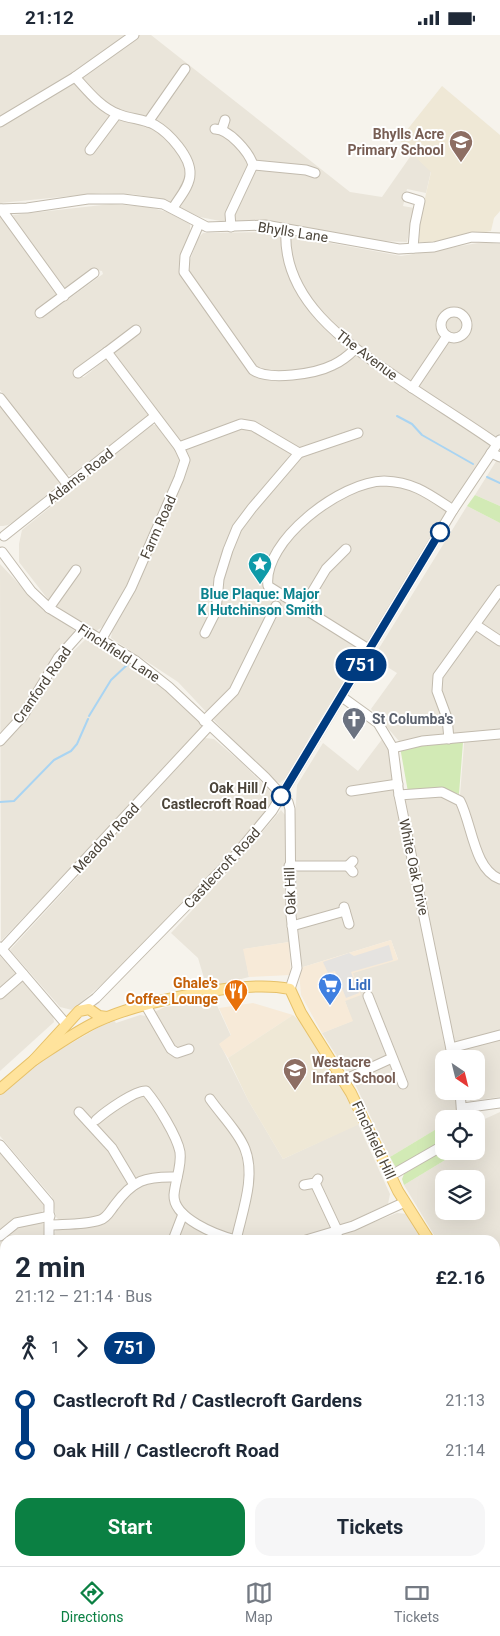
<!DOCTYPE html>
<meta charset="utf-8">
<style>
:root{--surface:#fff;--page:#f6f6f7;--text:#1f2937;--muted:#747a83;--line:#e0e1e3;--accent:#0b8043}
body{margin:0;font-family:Roboto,sans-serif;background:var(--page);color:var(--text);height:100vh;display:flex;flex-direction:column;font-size:19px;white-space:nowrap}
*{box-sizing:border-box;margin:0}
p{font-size:16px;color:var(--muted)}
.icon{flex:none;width:28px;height:28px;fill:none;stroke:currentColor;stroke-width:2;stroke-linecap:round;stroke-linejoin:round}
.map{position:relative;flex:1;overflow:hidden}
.details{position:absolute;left:0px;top:1200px;width:500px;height:331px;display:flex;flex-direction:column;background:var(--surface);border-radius:15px 15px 0 0;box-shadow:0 5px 20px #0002}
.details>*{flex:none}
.badge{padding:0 10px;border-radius:16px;font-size:18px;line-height:32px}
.needle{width:32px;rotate:145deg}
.tools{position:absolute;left:435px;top:1015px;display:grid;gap:10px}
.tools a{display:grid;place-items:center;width:50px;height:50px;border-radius:10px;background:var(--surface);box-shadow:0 5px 20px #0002;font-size:25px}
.map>.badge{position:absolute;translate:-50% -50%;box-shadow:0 0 0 2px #fff}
.legs{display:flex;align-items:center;gap:8px;height:55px;padding:0 15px;font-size:16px}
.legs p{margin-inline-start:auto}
.summary{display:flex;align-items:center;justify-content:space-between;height:85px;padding:0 15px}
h1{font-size:28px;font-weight:700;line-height:38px}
.button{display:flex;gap:10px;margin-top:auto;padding:10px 15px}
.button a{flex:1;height:58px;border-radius:15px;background:var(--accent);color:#fff;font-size:20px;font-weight:700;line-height:58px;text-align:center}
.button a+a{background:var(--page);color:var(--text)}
ul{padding:0 15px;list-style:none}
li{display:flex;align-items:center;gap:18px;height:50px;font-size:19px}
li i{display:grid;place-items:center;width:8px;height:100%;margin:0 6px;background:currentColor}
li i::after{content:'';width:12px;height:12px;margin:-6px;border:4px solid;border-radius:50%;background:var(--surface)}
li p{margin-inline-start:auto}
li:first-child i{background:linear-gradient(#0000 50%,currentColor 0)}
li:last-child i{background:linear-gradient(currentColor 50%,#0000 0)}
.status{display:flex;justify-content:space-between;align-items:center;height:35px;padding:0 25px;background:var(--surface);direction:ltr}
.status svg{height:14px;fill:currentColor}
.menu{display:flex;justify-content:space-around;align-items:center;height:70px;border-top:1px solid var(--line);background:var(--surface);font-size:14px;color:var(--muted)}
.menu a{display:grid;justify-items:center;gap:2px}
.menu .on{color:var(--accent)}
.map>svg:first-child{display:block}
.residential{fill:#eae5da;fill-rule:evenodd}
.commercial{fill:#f7ead8}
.education{fill:#efe8d6}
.green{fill:#d2eab5}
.parking{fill:#e5e3e0}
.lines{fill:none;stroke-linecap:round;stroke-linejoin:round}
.stream{stroke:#a9d4f2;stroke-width:2}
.minor-casing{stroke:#c2bbae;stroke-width:11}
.major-casing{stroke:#e6c16a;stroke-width:12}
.minor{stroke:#fff;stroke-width:9}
.major{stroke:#ffe39c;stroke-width:10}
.line-1-casing{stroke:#fff;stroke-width:11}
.line-1{stroke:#003b80;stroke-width:8}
.stop-1-dot{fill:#fff;stroke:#003b80;stroke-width:2.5}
.labels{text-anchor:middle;stroke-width:4;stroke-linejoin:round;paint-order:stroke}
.education-label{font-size:14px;font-weight:bold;fill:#785e54;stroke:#fff;text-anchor:end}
.street-label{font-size:14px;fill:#4b4439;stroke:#fff}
.culture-label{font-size:14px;font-weight:bold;fill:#0d838f;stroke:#fff}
.worship-label{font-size:14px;font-weight:bold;fill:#5b616d;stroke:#fff;text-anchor:start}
.stop-label{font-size:14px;font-weight:bold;fill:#4b4439;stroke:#fff;text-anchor:end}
.food-label{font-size:14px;font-weight:bold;fill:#c56008;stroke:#fff;text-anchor:end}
.shop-label{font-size:14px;font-weight:bold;fill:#366cbe;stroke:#fff;text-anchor:start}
</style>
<div class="status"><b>21:12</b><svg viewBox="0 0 49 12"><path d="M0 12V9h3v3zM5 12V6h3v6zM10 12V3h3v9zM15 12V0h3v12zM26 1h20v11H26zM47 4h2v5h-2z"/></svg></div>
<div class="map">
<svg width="500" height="1531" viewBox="0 0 500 1531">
<rect width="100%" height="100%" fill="#f6f3ec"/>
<g class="residential">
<path d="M0 0H151L350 157 382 162 412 119 431 136 426 158 407 154 403 171 414 173 407 207 377 206 277 187 220 186 200 182 162 164 132 159 102 158 0 168Z"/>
<path d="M111 169 149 172 167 177 190 189V199L180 226 189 228 198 203 203 198 271 197 401 221 484 207 500 209V401L479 429 311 699 292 737 280 748 274 746 244 717 178 647 111 603 112 596 136 551 107 589 96 596 50 567 19 527V509L22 495 152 390H158L177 403 114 318 135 301 139 300 138 293 77 342H84L106 324 110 325 149 380 71 440H66L0 355V181L59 259 37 281 41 284 103 239 102 236 96 235 71 254 64 252 14 184 13 180Z"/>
<path d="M0 371 60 448 22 481 8 490 3 491H0Z"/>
<path d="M500 420V471L475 460Z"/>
<path d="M467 471 500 488V1062L470 1066 468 1056H476V1024H444V1056H456L459 1084H444V1093H438L390 1122 356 1051 322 998 352 986 345 966 352 938 398 924 391 905 303 932 301 930 296 869 295 782 297 750 323 708 358 736 383 703 389 713 397 765 445 762 454 767 459 774 477 828 484 827 470 777 460 760 465 697 399 706 371 674 397 638 373 623Z"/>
<path d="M0 529 33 564 75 596 54 623 33 656 42 661 61 628 88 602 165 651 202 690V694L1 906Z"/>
<path d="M205 703 214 704 243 729 268 754 274 764 262 784 224 828 107 945 72 975 60 972 10 915Z"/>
<path d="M281 775 286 781 289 907 244 914 249 942 207 953 198 923 171 898 226 839Z"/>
<path d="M0 921 53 981 54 987 0 1036Z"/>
<path d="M215 966 231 1001 220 1009 248 1065 283 1124 358 1089 390 1159 388 1169 358 1183 362 1192 397 1178 408 1179 424 1203 53 1205 56 1194 85 1192V1183L60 1186 56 1182 52 1162 0 1101V1059L32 1031 113 984 116 988 140 980 146 981 165 972Z"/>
<path d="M500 1077V1289L495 1285V1205H437L404 1150 460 1116H476V1088ZM444 1144H476V1176H444Z"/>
<path d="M0 1115 43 1165 45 1172 41 1178 14 1185 0 1197Z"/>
<path d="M42 1188 47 1192 46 1205H5V1402L0 1403V1207L17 1192Z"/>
<path d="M495 1325 500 1337V1445L495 1455Z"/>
<path d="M5 1409V1471L0 1481V1410Z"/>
<path d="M495 1461 500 1465V1524L495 1525Z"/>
<path d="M0 1485 2 1488 5 1487V1526H68L69 1531H0Z"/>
<path d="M77 1526H472L471 1531H78Z"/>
</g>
<g class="commercial">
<path d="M391 905 398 925 353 938 361 960 345 966 353 986 322 998 301 960 299 936 303 932Z"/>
<path d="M289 907 291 940 249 942 243 914Z"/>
<path d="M253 968 293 980 228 1023 219 1009 231 1000 219 973Z"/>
</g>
<g class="education">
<path d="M442 51 500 100V176L494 183 491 196 439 207H418L416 202 431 137 412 119 413 115 399 105Z"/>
<path d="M293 980 303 989 342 1047 362 1088 283 1124 248 1065 228 1023Z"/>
</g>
<g class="green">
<path d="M475 460 500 471V488L467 471Z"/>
<path d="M463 707 459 759 445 755 408 757 400 712Z"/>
<path d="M438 1093H444V1106L400 1132 395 1131 390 1122Z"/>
<path d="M444 1115 460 1116 404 1150 402 1144 404 1139Z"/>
</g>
<path class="parking" d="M389 910 393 925 351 937 359 958 346 963 335 936 328 938 323 927 349 918 354 921Z"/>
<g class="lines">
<g class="stream">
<path d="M397 381 412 389 422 400 473 429"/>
<path d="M487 442 500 448"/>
<path d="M89 681 111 645 128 629"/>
<path d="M0 767 14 766 54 725 71 716 77 709 88 684"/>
<path d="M0 1370 5 1361"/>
<path d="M0 1501V1506"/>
</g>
<g class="minor-casing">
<g id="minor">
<path d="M75 42C87 55 100 72 118 79 130 84 144 84 155 90 169 98 191 122 190 139 190 151 179 163 173 173"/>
<path d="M0 87 75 42 134 0"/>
<path d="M148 87 185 34"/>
<path d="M215 94C229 94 249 117 253 130L230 179 231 192"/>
<path d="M222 94 225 85"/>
<path d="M90 115 117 79"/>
<path d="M253 130 306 135 315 138"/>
<path d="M407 162 420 166 415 189 413 213"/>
<path d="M0 174 27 173 88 164H123L163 169 207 192 265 190 399 214 434 212 472 202 500 203"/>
<path d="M1 174 64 261"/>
<path d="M199 189 185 221 184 237 253 335C269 346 315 339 333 330 342 326 349 320 355 314"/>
<path d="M286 194C281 268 352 312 405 348 436 369 467 388 497 409"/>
<circle cx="454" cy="290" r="13"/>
<path d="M40 278 94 238"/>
<path d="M78 338 107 317"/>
<path d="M412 353 447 301"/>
<path d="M0 363 68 450"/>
<path d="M179 412 241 389 253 391 299 418"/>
<path d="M491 418 500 422"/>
<path d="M4 501 155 381"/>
<path d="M2 517 31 556 49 573 136 626 169 652 265 742 288 767 290 774 291 880 297 933 290 954"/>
<path d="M49 573 76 535"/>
<path d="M302 574 326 534 346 514"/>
<path d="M476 590 500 606"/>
<path d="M205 598 216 576 219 544 228 515 237 493 252 473 299 418 358 398"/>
<path d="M101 605 131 553 179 443 185 425 179 412 107 317 136 295"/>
<path d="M370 615 268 551C262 506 342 446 384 446 414 447 429 459 453 475"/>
<path d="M342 662 378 688 393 713 399 760 453 1024"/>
<path d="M204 686 234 656 276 571"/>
<path d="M449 704 447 683 437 656 438 641 500 555"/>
<path d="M0 706 23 681 58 623 83 595"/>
<path d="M393 713 422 706 500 699"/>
<path d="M351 756 398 749"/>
<path d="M399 760 442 757 460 766C472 789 474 835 500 844"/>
<path d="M289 831H348"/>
<path d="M353 837 348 831 353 826"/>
<path d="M344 872 349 889"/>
<path d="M292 891 345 876"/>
<path d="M0 912 66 989"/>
<path d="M2 914 209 691"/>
<path d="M0 959 23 939"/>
<path d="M368 961 403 1049"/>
<path d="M145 969 171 1014 177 1018 189 1014"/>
<path d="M80 975 96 963 233 823 272 776 453 475 500 405"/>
<path d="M451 1013 500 1000"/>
<path d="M344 1045 392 1023"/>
<path d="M460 1056 462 1084"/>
<path d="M210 1064C221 1080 238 1096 245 1114 256 1142 242 1177 236 1205"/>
<path d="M463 1073 500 1068"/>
<path d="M79 1077 112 1113 134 1150"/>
<path d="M96 1085C105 1077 135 1055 146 1056 157 1069 177 1101 180 1117 182 1131 175 1146 174 1160 173 1183 216 1200 236 1205"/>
<path d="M0 1110 49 1168V1205"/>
<path d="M390 1141 444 1110"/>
<path d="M315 1148 338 1197"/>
<path d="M304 1150 315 1148 318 1144"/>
<path d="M50 1190C65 1189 85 1190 100 1185 107 1183 110 1176 114 1171 133 1145 145 1141 177 1142"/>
<path d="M0 1201 16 1188 50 1181"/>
<path d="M173 1205 183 1179"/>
<path d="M306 1205 353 1191 405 1167"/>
<path d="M495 1239 500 1235"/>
<path d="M0 1290 5 1289"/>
<path d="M495 1319 500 1326"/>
<path d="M0 1405 5 1404"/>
<path d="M4 1484H5"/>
<path d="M72 1526 73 1531"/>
<path d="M217 1526 218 1531"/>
<path d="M408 1526 409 1531"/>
<path d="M348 1529V1526"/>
<path d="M475 1529H500"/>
</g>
</g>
<g class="major-casing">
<g id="major">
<path d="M34 1025C54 1012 75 997 96 987 139 967 244 944 290 954L301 978 351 1058 398 1156 429 1205"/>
<path d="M0 1054 34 1025 79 976 89 974 99 981 107 982"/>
<path d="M495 1294 500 1299"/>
</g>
</g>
<use href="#minor" class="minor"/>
<use href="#major" class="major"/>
</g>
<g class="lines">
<g class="line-1-casing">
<path id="line-1" d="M281 761 440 497"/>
</g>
<use href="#line-1" class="line-1"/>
</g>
<defs>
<g id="school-pin" transform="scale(1.25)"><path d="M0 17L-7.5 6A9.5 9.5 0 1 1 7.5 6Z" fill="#8d6e63" stroke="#fff"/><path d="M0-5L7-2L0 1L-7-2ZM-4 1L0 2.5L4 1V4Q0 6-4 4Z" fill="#fff"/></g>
<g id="sight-pin" transform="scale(1.25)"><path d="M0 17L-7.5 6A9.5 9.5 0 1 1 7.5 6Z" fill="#0f9aa8" stroke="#fff"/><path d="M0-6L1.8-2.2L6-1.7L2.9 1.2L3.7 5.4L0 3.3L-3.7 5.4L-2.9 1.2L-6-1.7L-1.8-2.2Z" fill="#fff"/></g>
<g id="church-pin" transform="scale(1.25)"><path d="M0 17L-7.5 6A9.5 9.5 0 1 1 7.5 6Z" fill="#6b7280" stroke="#fff"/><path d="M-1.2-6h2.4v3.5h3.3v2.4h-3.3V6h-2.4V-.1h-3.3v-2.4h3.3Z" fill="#fff"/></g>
<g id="supermarket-pin" transform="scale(1.25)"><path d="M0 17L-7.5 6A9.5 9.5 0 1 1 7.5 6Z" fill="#3f7fe0" stroke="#fff"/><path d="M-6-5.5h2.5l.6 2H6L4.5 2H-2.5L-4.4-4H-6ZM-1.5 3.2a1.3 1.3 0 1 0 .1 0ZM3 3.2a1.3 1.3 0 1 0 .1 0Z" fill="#fff"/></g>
<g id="restaurant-pin" transform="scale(1.25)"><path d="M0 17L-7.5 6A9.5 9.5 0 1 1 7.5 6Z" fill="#e8710a" stroke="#fff"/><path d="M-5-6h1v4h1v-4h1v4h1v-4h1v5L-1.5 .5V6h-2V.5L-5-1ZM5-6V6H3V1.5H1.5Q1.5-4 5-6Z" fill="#fff"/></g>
</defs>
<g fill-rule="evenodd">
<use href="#school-pin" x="461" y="107"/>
<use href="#sight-pin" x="260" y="529"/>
<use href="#church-pin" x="354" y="684"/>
<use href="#supermarket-pin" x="330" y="950"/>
<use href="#restaurant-pin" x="236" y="956"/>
<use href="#school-pin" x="295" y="1035"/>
</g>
<g class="stop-1-dot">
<circle cx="440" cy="497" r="9"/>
<circle cx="281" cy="761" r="9"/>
</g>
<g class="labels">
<g class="education-label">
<text x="444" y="104">Bhylls Acre<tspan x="444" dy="16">Primary School</tspan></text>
<text x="312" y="1032" text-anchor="start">Westacre<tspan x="312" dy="16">Infant School</tspan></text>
</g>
<g class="street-label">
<text transform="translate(293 197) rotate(9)" y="5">Bhylls Lane</text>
<text transform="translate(367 320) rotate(37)" y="5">The Avenue</text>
<text transform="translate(80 441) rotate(-38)" y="5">Adams Road</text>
<text transform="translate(158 492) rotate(-66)" y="5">Farm Road</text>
<text transform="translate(119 618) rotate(33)" y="5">Finchfield Lane</text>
<text transform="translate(42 650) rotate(-55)" y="5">Cranford Road</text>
<text transform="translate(106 803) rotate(-47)" y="5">Meadow Road</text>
<text transform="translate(414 832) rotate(78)" y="5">White Oak Drive</text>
<text transform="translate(222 833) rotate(-47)" y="5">Castlecroft Road</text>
<text transform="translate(290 856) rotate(-92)" y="5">Oak Hill</text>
<text transform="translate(374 1105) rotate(65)" y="5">Finchfield Hill</text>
</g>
<g class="culture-label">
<text x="260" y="564">Blue Plaque: Major<tspan x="260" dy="16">K Hutchinson Smith</tspan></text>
</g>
<g class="worship-label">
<text x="372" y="689">St Columba's</text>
</g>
<g class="stop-label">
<text x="267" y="758">Oak Hill /<tspan x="267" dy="16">Castlecroft Road</tspan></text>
</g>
<g class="food-label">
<text x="218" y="953">Ghale's<tspan x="218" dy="16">Coffee Lounge</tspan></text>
</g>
<g class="shop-label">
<text x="348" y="955">Lidl</text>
</g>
</g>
</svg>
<div class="tools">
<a><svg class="needle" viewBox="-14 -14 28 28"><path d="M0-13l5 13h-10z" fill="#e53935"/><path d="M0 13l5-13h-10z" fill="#747a83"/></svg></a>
<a><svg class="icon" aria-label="locate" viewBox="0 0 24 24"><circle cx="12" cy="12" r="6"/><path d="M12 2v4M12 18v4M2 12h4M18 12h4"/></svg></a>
<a><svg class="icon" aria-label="layers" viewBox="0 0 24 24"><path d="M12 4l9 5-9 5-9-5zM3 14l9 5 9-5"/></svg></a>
</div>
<b class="badge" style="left:361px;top:630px;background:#003b80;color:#fff">751</b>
<section class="details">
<div class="summary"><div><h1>2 min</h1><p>21:12 – 21:14 · Bus</p></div><b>£2.16</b></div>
<div class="legs"><svg class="icon" aria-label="walk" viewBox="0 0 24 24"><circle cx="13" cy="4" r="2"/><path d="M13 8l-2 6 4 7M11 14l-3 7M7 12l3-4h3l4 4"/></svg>1<svg class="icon" aria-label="forward" viewBox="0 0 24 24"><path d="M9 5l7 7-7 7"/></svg><b class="badge" style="background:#003b80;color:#fff">751</b></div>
<ul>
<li><i style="color:#003b80"></i><b>Castlecroft Rd / Castlecroft Gardens</b><p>21:13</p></li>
<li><i style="color:#003b80"></i><b>Oak Hill / Castlecroft Road</b><p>21:14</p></li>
</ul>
<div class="button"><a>Start</a><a>Tickets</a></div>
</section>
</div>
<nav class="menu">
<a class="on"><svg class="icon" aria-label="directions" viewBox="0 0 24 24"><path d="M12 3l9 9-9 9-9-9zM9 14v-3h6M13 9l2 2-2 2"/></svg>Directions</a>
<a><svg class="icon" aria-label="map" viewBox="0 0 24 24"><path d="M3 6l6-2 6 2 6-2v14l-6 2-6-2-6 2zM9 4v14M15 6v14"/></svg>Map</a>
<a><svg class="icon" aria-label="tickets" viewBox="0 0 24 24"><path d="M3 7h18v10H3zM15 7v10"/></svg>Tickets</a>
</nav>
